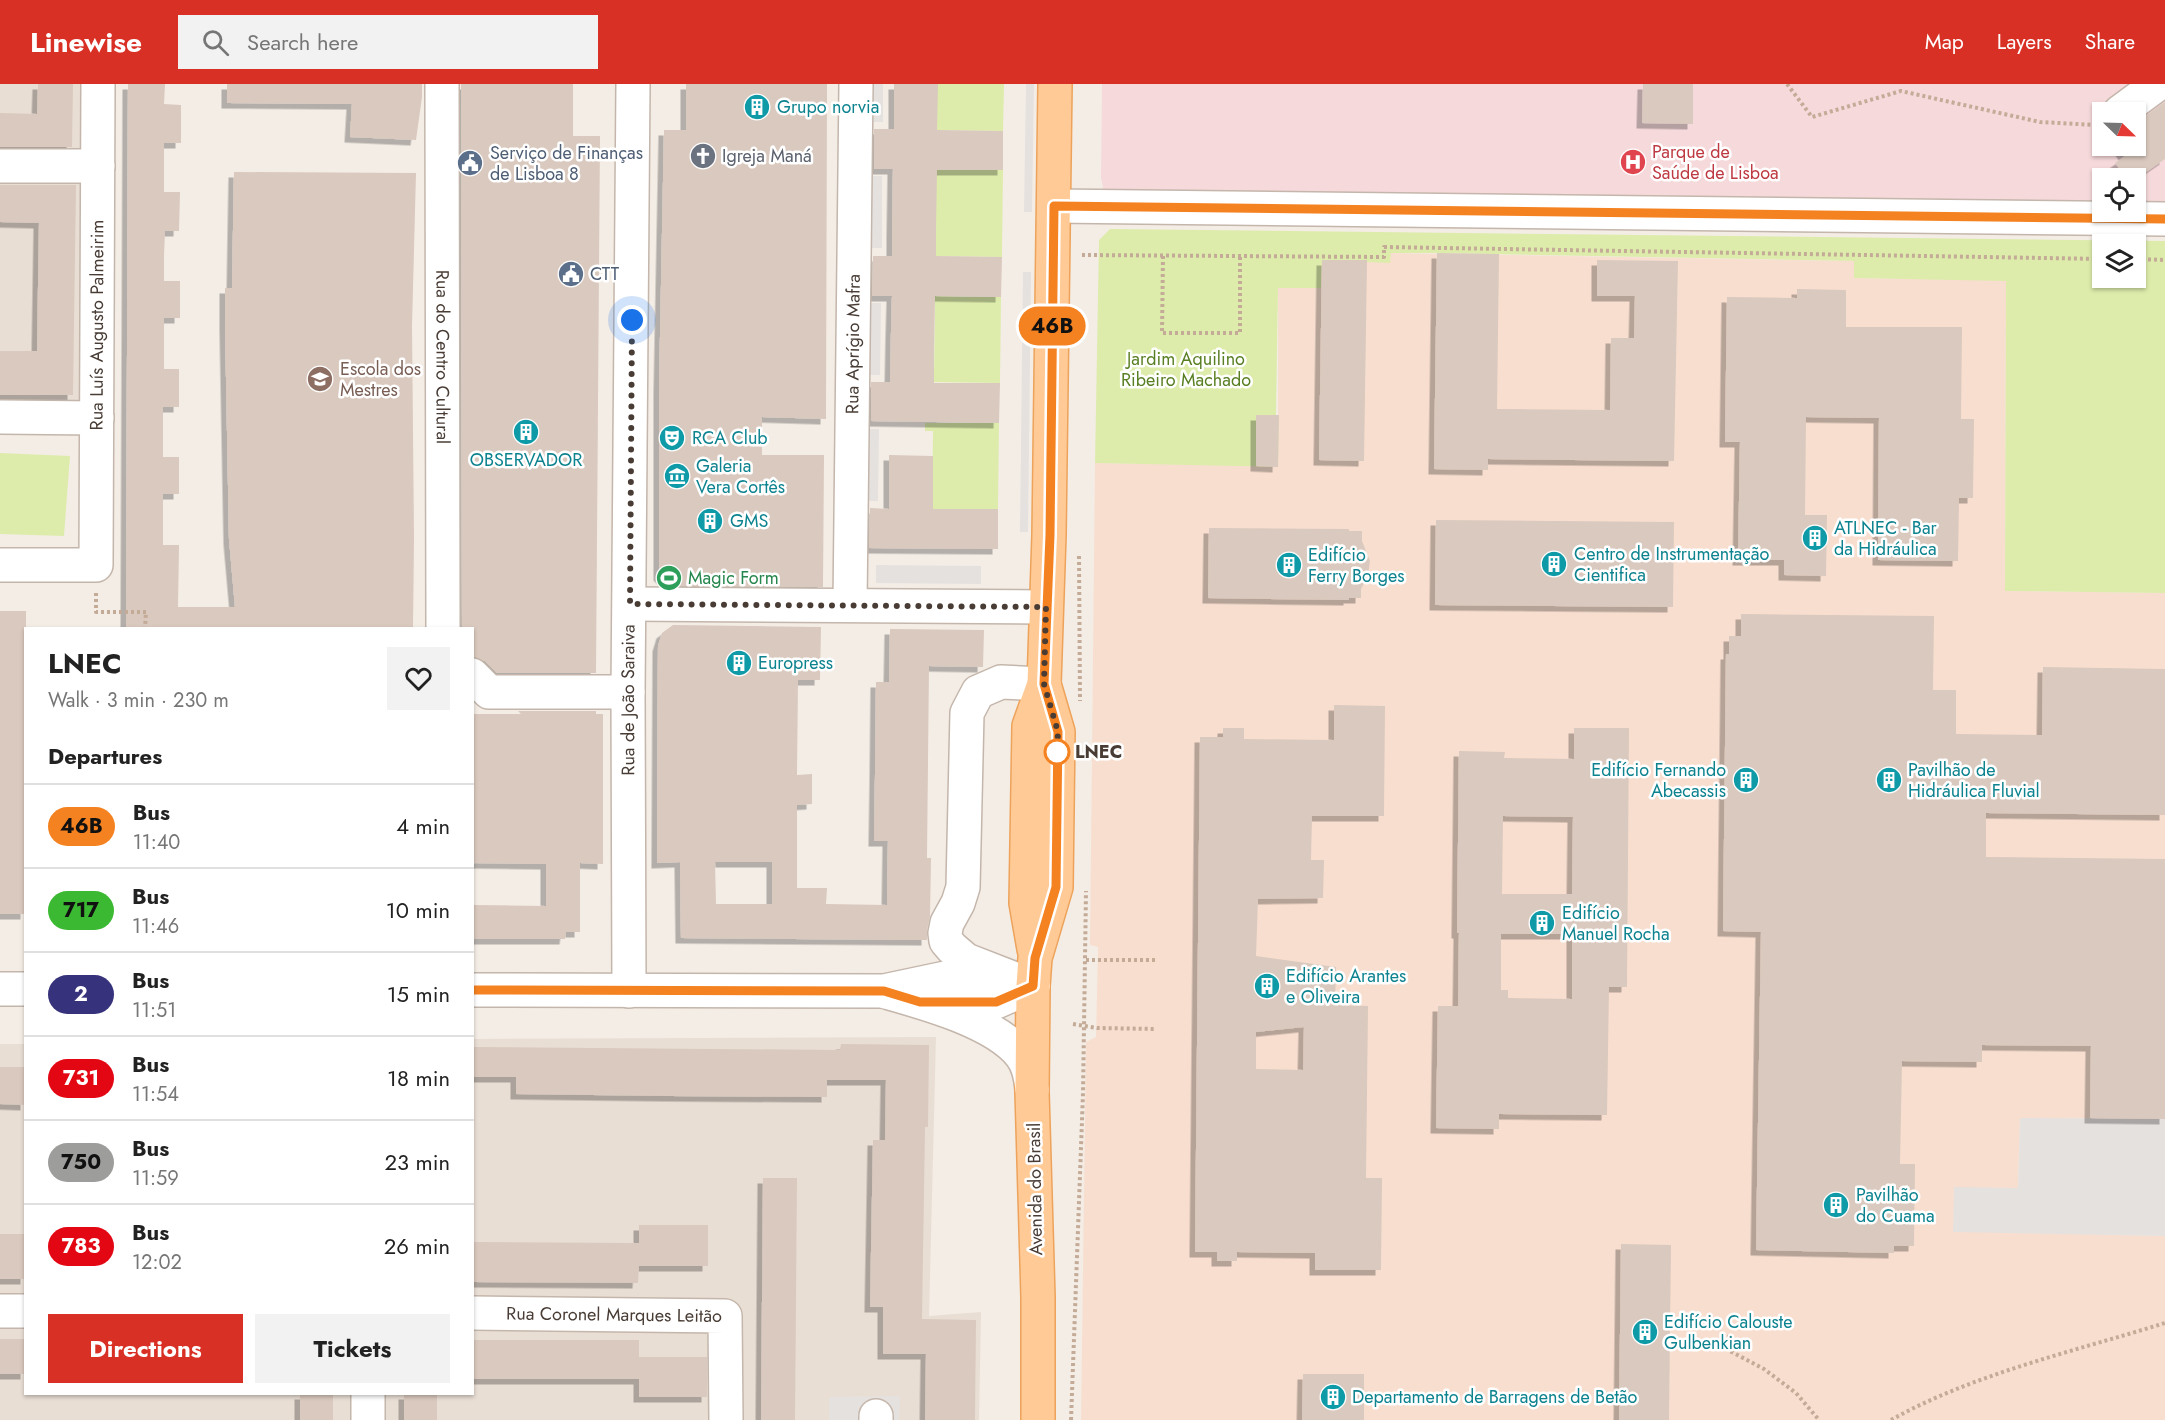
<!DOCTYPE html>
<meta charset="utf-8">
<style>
:root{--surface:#fff;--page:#f2f2f2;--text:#222;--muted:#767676;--line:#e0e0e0;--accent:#d93025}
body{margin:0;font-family:Jost,sans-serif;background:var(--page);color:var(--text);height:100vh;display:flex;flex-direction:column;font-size:22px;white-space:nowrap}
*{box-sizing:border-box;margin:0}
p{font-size:20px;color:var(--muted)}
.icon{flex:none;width:33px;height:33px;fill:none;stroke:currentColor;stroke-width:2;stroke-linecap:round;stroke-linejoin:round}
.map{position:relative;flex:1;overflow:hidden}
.side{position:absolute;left:24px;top:543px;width:450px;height:768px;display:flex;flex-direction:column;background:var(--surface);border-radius:0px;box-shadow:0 2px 4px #0004}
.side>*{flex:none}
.badge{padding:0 12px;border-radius:20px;font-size:21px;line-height:39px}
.needle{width:39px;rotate:113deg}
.buttons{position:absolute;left:2092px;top:18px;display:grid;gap:12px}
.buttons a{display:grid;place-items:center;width:54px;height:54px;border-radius:0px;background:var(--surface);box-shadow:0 2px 4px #0004;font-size:30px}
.you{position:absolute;width:30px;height:30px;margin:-15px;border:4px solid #fff;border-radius:50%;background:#1a73e8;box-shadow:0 0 0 9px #1a73e833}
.map>.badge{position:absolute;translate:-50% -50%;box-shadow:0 0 0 3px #fff}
h2{padding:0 24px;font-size:22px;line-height:54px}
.round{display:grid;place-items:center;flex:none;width:63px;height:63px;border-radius:0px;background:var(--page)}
.head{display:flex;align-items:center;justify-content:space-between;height:102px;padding:0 24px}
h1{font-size:28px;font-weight:700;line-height:45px}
.primary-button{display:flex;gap:12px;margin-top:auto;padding:12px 24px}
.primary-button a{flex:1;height:69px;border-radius:0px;background:var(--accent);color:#fff;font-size:24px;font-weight:700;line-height:69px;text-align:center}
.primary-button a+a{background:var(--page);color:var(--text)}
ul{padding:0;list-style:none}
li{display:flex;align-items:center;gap:18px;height:84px;padding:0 24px;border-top:2px solid var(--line)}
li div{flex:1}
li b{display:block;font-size:22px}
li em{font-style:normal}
li .badge{min-width:66px;font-weight:700;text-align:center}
header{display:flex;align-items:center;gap:36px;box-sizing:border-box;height:84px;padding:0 30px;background:var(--accent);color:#fff}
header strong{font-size:28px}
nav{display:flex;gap:33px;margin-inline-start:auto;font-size:21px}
.search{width:420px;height:54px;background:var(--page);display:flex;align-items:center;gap:15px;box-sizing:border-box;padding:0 21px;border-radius:0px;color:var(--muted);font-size:22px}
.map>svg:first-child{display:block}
.residential{fill:#e9ded4}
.commercial{fill:#f8decf}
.medical{fill:#f6d9db;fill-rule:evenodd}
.green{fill:#ddecab;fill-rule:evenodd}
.parking{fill:#e5e1df}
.building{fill:#dac9be;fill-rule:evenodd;filter:url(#shadow)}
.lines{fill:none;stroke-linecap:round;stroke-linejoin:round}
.minor-casing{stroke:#c4b6ab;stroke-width:36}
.major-casing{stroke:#eda35b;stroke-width:36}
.path{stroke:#c4ab98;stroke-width:4;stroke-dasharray:3 3;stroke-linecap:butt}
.minor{stroke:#fff;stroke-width:33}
.major{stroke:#ffca95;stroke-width:33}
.line-casing{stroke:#fff;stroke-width:14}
.line{stroke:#f58220;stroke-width:9}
.walk{stroke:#483c35;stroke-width:6;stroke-dasharray:0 10.8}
.stop-dot{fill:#fff;stroke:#f58220;stroke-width:3}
.labels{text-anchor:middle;stroke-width:5;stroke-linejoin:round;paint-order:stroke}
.culture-label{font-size:18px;fill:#0d838f;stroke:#fff;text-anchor:start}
.health-label{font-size:18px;fill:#be3a42;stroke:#fff;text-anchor:start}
.service-label{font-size:18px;fill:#4e5e75;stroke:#fff;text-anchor:start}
.worship-label{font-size:18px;fill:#5b616d;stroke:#fff;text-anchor:start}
.street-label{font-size:18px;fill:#483c35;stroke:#fff}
.park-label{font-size:18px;fill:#597f23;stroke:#fff}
.education-label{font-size:18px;fill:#785e54;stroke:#fff;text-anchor:start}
.leisure-label{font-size:18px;fill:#27864d;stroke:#fff;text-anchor:start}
.stop-label{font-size:18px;font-weight:bold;fill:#483c35;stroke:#fff;text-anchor:start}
</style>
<header>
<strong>Linewise</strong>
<div class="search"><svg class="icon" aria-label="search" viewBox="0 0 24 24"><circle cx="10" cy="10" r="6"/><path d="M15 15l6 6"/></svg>Search here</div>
<nav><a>Map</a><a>Layers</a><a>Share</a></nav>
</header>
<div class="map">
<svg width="2165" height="1336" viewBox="0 0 2165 1336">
<defs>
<filter id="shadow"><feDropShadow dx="-5.5" dy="5.5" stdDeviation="0" flood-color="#0004"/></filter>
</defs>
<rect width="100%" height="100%" fill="#f4ede6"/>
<g class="residential">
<path d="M0 0H101L100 339 0 340Z"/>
<path d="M936 953 929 1232 981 1228 979 1336H0V960H25L26 1310H472L473 955Z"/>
</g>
<path class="commercial" d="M1390 169 1855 177V194L2006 196 2005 507 2165 509V1035L2020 1034 2018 1104 1953 1147 2165 1152V1336H1081L1086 958 1096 953 1098 863 1090 861 1095 379 1278 382V204L1322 176 1390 178Z"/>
<path class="medical" d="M1102 0H2165V123H2136V94H2103V123L1105 113 1101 94ZM2103 28H2136V62H2103Z"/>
<g class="green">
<path d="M938 0H1004L1003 47 929 46Z"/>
<path d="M929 86H1003L1002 173 927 172Z"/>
<path d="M1110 145 2165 157V509L2005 507 2006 197 1854 194V177L1437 169H1391L1390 179 1322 176 1321 204H1278L1276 331H1279L1278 383 1095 379 1099 156ZM2103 160H2136V194H2103Z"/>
<path d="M927 212 1001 213 1000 299 926 298 934 290 935 221Z"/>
<path d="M925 339H999L998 425H924L932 416 933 347H925Z"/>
<path d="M0 369 70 372 64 452 0 450Z"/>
</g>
<g class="parking">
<rect x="863" y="0" width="20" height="38"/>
<path d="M1026 0H1034L1032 128H1024Z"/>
<rect x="862" y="92" width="20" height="72"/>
<path d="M1023 188H1031L1028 448H1020Z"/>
<path d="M861 219H881L880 291H860Z"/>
<path d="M859 345H879L878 417H858Z"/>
<path d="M876 481 981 482V500L876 499Z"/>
<path d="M2020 1034 2165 1035V1152L1953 1148 1954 1103 2018 1104Z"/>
<path d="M900 1312 899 1336H829V1313Z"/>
</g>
<g class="building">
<path d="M38 0H73L72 63H0V29L37 30Z"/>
<path d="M128 0H165L164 20 181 21V59H164V108H180L179 147H165L164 172V197H180V234H164V285H179V323H163V373H179V410H163V461H179L178 523H235L229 455 225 240V204H232L234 88 416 89 412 242 414 454 413 544H126Z"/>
<path d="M227 0H422V13L416 56 350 53 352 20 227 19Z"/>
<path d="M461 0H573V52H600L596 589H497L485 577 472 573V544H462Z"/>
<path d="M686 0H827L826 335 762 333V371H824L823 503 670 502 659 491V304L664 46H686Z"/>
<path d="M894 0H938L937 46 1003 47V86H937L936 148V172L1002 173 1001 213 935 212 934 268V299H1000L999 339 871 337V298H890L891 248 892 212H872L873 172H892V148L893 85H874V45H894Z"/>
<path d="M1643 0H1693V40L1642 39Z"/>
<path d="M2165 18V75L2136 95 2127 94 2115 79 2125 72 2118 62H2136V39Z"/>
<path d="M0 101H76L73 311H0V267H37L39 139 0 138Z"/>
<path d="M1437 169 1499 170 1497 325 1610 326 1611 254H1634L1635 212H1597V176L1678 177 1674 377 1488 375V386L1434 385Z"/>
<path d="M1322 176H1367L1364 377 1319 376Z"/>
<path d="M1797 205 1846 206V243H1962L1961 335H1974L1973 414H1959L1958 477 1878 476 1879 334 1806 333 1805 431H1827L1826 492 1784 491V476H1738L1740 358H1725L1727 213 1797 214Z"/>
<path d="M1256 331H1279L1278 383 1256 382Z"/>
<path d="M889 371 933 372V425H998V465L869 464 870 424 889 425Z"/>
<path d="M1436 436 1674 438 1673 523 1435 521Z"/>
<path d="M1209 444 1349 445V447H1362V457L1370 477 1368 491 1361 505V514H1349V516L1208 514Z"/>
<rect x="0" y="527" width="26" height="303"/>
<path d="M1741 530 1934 532 1933 606H1956V650L2042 651 2043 583 2165 585V731L1986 729V773L2165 775V1035L2090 1034 2091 962 1982 961V978L1902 977 1900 1080H1915L1914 1162H1894V1169L1756 1166 1761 848 1723 847 1726 570H1729V552H1741Z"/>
<path d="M673 541 821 543 820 596H798L797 691 812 690V720L797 721V804H827L826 820 887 821 888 757H874L875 692 876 598H889L890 545 984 546 983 583 929 582 927 774H931L930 832 927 846V856L681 854 680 778 657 779 658 562 662 549ZM715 778H772V820H716Z"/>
<path d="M1334 621 1385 622 1384 732H1312L1311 776H1324L1323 814 1258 815 1256 872 1336 883 1335 921 1368 922 1366 1094H1382L1381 1186H1315V1169L1237 1168V1177H1217V1168H1195L1200 653H1223V644H1244V655L1334 656ZM1304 943 1303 986 1256 985V948Z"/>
<path d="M518 627H596V630H603V780L580 779V848H566L565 855H472V821L546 822V780L472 779V630H521Z"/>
<path d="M1574 644H1629L1627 903H1609L1607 1031 1499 1030V1045L1436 1044 1438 922H1458L1459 849H1457L1459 667 1505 668 1504 674 1574 675ZM1503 732 1573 733 1572 810H1502ZM1501 850H1572V915L1508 914V906H1501Z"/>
<path d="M841 960 929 961 928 1043H925L922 1235 976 1236 975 1336H925L926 1270H883V1223H870L873 1056H885L886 996H827V1013L670 1012 516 1010V993H472V963L840 966Z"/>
<path d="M0 983H26V1021L0 1020Z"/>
<path d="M763 1094H797L795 1336H761Z"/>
<path d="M639 1141H708V1182H639L638 1199 472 1198V1158L639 1159Z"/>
<rect x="0" y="1150" width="26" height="45"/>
<path d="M1621 1160 1671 1161 1669 1336H1619Z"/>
<rect x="0" y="1255" width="26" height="35"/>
<path d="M472 1256H639V1273H707V1313H639V1295H472Z"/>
<path d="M1303 1290H1364V1336H1302Z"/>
<rect x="300" y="1310" width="33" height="26"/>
<rect x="404" y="1310" width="33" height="26"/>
</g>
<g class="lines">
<g class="minor-casing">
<g id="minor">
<path id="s1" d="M442 0 443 544"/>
<path d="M2120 28 2158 0"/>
<path d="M0 82H98"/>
<path d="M1054 122 2165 135"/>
<path d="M0 333 97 334"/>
<path id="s2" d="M0 481H96L98 0"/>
<path d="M630 520 1046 523"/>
<path id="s3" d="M850 520 856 0"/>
<path d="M472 591 489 608H628"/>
<path d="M1033 902 966 876 952 864 946 857 945 849 947 839 958 819 963 803 967 629 978 608 1001 598 1044 600"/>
<path d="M0 905H26"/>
<path d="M472 906 884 907 988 885"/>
<path id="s4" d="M629 907 628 608 633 0"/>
<path d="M886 908C925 919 995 938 1021 971 1029 981 1031 994 1032 1006"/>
<path d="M937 918H996L1033 902"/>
<path d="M0 1227H26"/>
<path id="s5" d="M472 1229 725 1232 726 1336"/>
<path d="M368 1336V1310"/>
<path d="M876 1336V1332"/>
</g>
</g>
<g class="major-casing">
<g id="major">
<path d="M1034 865 1026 819 1029 642 1044 600"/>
<path d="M1038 1336V1213L1032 1008 1033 902 1035 874 1056 803 1058 648 1044 600 1049 451 1055 0"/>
</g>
</g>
<g class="path">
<path d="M1787 0 1812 33 1901 7 2040 38 2096 41"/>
<path d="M1082 171 1384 173V163L2103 175"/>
<path d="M1163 172 1162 249H1240V173"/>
<path d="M2136 175 2165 176"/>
<path d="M1079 472 1080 617"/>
<path d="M96 509V528H146L145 544"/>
<path d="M1086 876H1156"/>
<path d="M1073 940 1097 944 1156 945"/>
<path d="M1729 1251 1728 1266 1764 1285 1796 1309 1819 1336"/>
<path d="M1071 1336 1083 1009 1086 807"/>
<path d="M1891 1336C1973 1290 2075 1267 2165 1239"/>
</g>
<use href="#minor" class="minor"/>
<use href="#major" class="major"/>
</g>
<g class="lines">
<g class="line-casing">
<path id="line" d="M472 906 884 907 920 918H996L1033 902 1035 874 1056 803 1058 648 1044 600 1050 451 1054 122 2165 135"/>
</g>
<use href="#line" class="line"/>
<path class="walk" d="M632 236 630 520 1046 523 1044 600 1058 648 1057 668"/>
</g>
<defs>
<g id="building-disc" transform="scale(1.35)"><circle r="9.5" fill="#0f9aa8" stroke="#fff"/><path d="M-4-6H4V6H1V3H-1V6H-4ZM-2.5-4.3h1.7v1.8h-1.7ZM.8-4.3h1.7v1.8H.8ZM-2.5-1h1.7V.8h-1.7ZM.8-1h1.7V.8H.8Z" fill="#fff"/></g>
<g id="church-disc" transform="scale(1.35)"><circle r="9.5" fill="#6b7280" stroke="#fff"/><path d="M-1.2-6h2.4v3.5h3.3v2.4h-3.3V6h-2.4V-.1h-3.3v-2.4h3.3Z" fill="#fff"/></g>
<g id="hospital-disc" transform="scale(1.35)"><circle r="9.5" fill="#e0444e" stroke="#fff"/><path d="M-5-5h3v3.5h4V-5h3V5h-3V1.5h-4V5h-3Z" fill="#fff"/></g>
<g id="civic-disc" transform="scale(1.35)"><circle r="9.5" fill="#5c6f8a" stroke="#fff"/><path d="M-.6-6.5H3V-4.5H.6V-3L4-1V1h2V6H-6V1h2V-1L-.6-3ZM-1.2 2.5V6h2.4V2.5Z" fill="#fff"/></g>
<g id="school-disc" transform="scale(1.35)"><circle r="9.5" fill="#8d6e63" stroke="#fff"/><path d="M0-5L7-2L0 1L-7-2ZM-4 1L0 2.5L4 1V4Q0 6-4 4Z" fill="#fff"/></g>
<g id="theatre-disc" transform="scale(1.35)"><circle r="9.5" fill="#0f9aa8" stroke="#fff"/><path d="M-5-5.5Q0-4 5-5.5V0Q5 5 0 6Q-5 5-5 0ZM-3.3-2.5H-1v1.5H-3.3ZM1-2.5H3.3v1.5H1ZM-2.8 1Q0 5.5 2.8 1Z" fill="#fff"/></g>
<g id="museum-disc" transform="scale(1.35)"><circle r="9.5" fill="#0f9aa8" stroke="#fff"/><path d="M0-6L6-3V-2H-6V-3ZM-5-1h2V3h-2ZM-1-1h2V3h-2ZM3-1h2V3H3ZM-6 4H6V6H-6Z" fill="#fff"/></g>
<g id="stadium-disc" transform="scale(1.35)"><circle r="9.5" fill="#2e9e5b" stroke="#fff"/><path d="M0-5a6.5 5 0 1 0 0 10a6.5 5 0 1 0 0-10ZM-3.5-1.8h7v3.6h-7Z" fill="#fff"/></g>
</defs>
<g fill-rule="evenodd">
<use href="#building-disc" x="757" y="23"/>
<use href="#church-disc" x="703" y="72"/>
<use href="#hospital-disc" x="1633" y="78"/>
<use href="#civic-disc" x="470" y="79"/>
<use href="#civic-disc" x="571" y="190"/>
<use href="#school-disc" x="320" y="295"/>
<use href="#building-disc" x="526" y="348"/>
<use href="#theatre-disc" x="672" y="354"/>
<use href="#museum-disc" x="677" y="392"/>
<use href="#building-disc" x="710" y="437"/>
<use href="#building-disc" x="1815" y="454"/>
<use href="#building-disc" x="1554" y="480"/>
<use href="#building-disc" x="1289" y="481"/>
<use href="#stadium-disc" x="669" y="494"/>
<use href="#building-disc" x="739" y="579"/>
<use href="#building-disc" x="1746" y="696"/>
<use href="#building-disc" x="1889" y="696"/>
<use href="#building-disc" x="1542" y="839"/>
<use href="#building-disc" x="1267" y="902"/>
<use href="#building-disc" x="1836" y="1121"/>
<use href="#building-disc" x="1645" y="1248"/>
<use href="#building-disc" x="1333" y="1313"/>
</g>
<circle class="stop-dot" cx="1057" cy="668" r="12"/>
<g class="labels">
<g class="culture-label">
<text x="777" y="29">Grupo norvia</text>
<text x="692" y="360">RCA Club</text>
<text x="526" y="382" text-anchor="middle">OBSERVADOR</text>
<text x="696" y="388">Galeria<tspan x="696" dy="21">Vera Cortês</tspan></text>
<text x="730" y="443">GMS</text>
<text x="1834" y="450">ATLNEC - Bar<tspan x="1834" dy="21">da Hidráulica</tspan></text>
<text x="1574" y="476">Centro de Instrumentação<tspan x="1574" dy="21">Cientifica</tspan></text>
<text x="1308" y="477">Edifício<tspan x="1308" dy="21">Ferry Borges</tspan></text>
<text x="758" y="585">Europress</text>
<text x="1726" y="692" text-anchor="end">Edifício Fernando<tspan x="1726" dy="21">Abecassis</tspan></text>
<text x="1908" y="692">Pavilhão de<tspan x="1908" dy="21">Hidráulica Fluvial</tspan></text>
<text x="1562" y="835">Edifício<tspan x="1562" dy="21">Manuel Rocha</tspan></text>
<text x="1286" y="898">Edifício Arantes<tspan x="1286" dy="21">e Oliveira</tspan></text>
<text x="1856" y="1117">Pavilhão<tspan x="1856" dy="21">do Cuama</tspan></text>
<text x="1664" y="1244">Edifício Calouste<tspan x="1664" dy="21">Gulbenkian</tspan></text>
<text x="1352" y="1319">Departamento de Barragens de Betão</text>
</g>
<g class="health-label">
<text x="1652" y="74">Parque de<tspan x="1652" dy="21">Saúde de Lisboa</tspan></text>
</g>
<g class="service-label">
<text x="490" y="75">Serviço de Finanças<tspan x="490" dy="21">de Lisboa 8</tspan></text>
<text x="590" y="196">CTT</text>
</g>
<g class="worship-label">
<text x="722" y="78">Igreja Maná</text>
</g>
<g class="street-label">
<text dy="6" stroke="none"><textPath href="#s2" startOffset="336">Rua Luís Augusto Palmeirim</textPath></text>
<text dy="6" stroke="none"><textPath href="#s3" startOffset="260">Rua Aprígio Mafra</textPath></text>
<text dy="6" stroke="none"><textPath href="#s1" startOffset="273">Rua do Centro Cultural</textPath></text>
<text dy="6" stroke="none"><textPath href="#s4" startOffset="291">Rua de João Saraiva</textPath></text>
<text transform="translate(1035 1105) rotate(-91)" y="6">Avenida do Brasil</text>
<text dy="6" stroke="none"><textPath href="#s5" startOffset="142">Rua Coronel Marques Leitão</textPath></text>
</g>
<g class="park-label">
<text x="1186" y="281">Jardim Aquilino<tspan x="1186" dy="21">Ribeiro Machado</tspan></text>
</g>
<g class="education-label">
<text x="340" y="291">Escola dos<tspan x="340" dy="21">Mestres</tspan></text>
</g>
<g class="leisure-label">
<text x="688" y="500">Magic Form</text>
</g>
<g class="stop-label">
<text x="1075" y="674">LNEC</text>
</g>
</g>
</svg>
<div class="buttons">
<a><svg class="needle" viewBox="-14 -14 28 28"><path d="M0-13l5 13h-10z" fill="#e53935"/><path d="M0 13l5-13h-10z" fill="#767676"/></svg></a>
<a><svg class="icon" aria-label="locate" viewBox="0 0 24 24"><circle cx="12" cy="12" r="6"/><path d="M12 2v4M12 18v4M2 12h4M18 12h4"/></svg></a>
<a><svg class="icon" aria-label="layers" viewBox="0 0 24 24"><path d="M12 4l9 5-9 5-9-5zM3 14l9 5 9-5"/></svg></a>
</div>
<div class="you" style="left:632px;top:236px"></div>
<b class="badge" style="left:1052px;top:242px;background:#f58220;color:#111">46B</b>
<section class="side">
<div class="head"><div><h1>LNEC</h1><p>Walk · 3 min · 230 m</p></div><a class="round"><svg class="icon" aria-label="heart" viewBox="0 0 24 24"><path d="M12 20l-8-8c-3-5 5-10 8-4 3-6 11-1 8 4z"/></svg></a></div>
<h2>Departures</h2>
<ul>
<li><span class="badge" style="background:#f58220;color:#111">46B</span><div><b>Bus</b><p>11:40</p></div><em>4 min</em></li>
<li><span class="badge" style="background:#3cb932;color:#111">717</span><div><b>Bus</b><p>11:46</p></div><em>10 min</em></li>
<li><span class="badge" style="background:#36327b;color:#fff">2</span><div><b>Bus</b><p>11:51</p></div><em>15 min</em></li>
<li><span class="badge" style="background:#e30613;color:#fff">731</span><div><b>Bus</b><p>11:54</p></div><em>18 min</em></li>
<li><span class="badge" style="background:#9d9d9c;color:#111">750</span><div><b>Bus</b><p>11:59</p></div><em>23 min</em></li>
<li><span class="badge" style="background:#e30613;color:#fff">783</span><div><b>Bus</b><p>12:02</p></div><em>26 min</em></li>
</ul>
<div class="primary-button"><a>Directions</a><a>Tickets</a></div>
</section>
</div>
